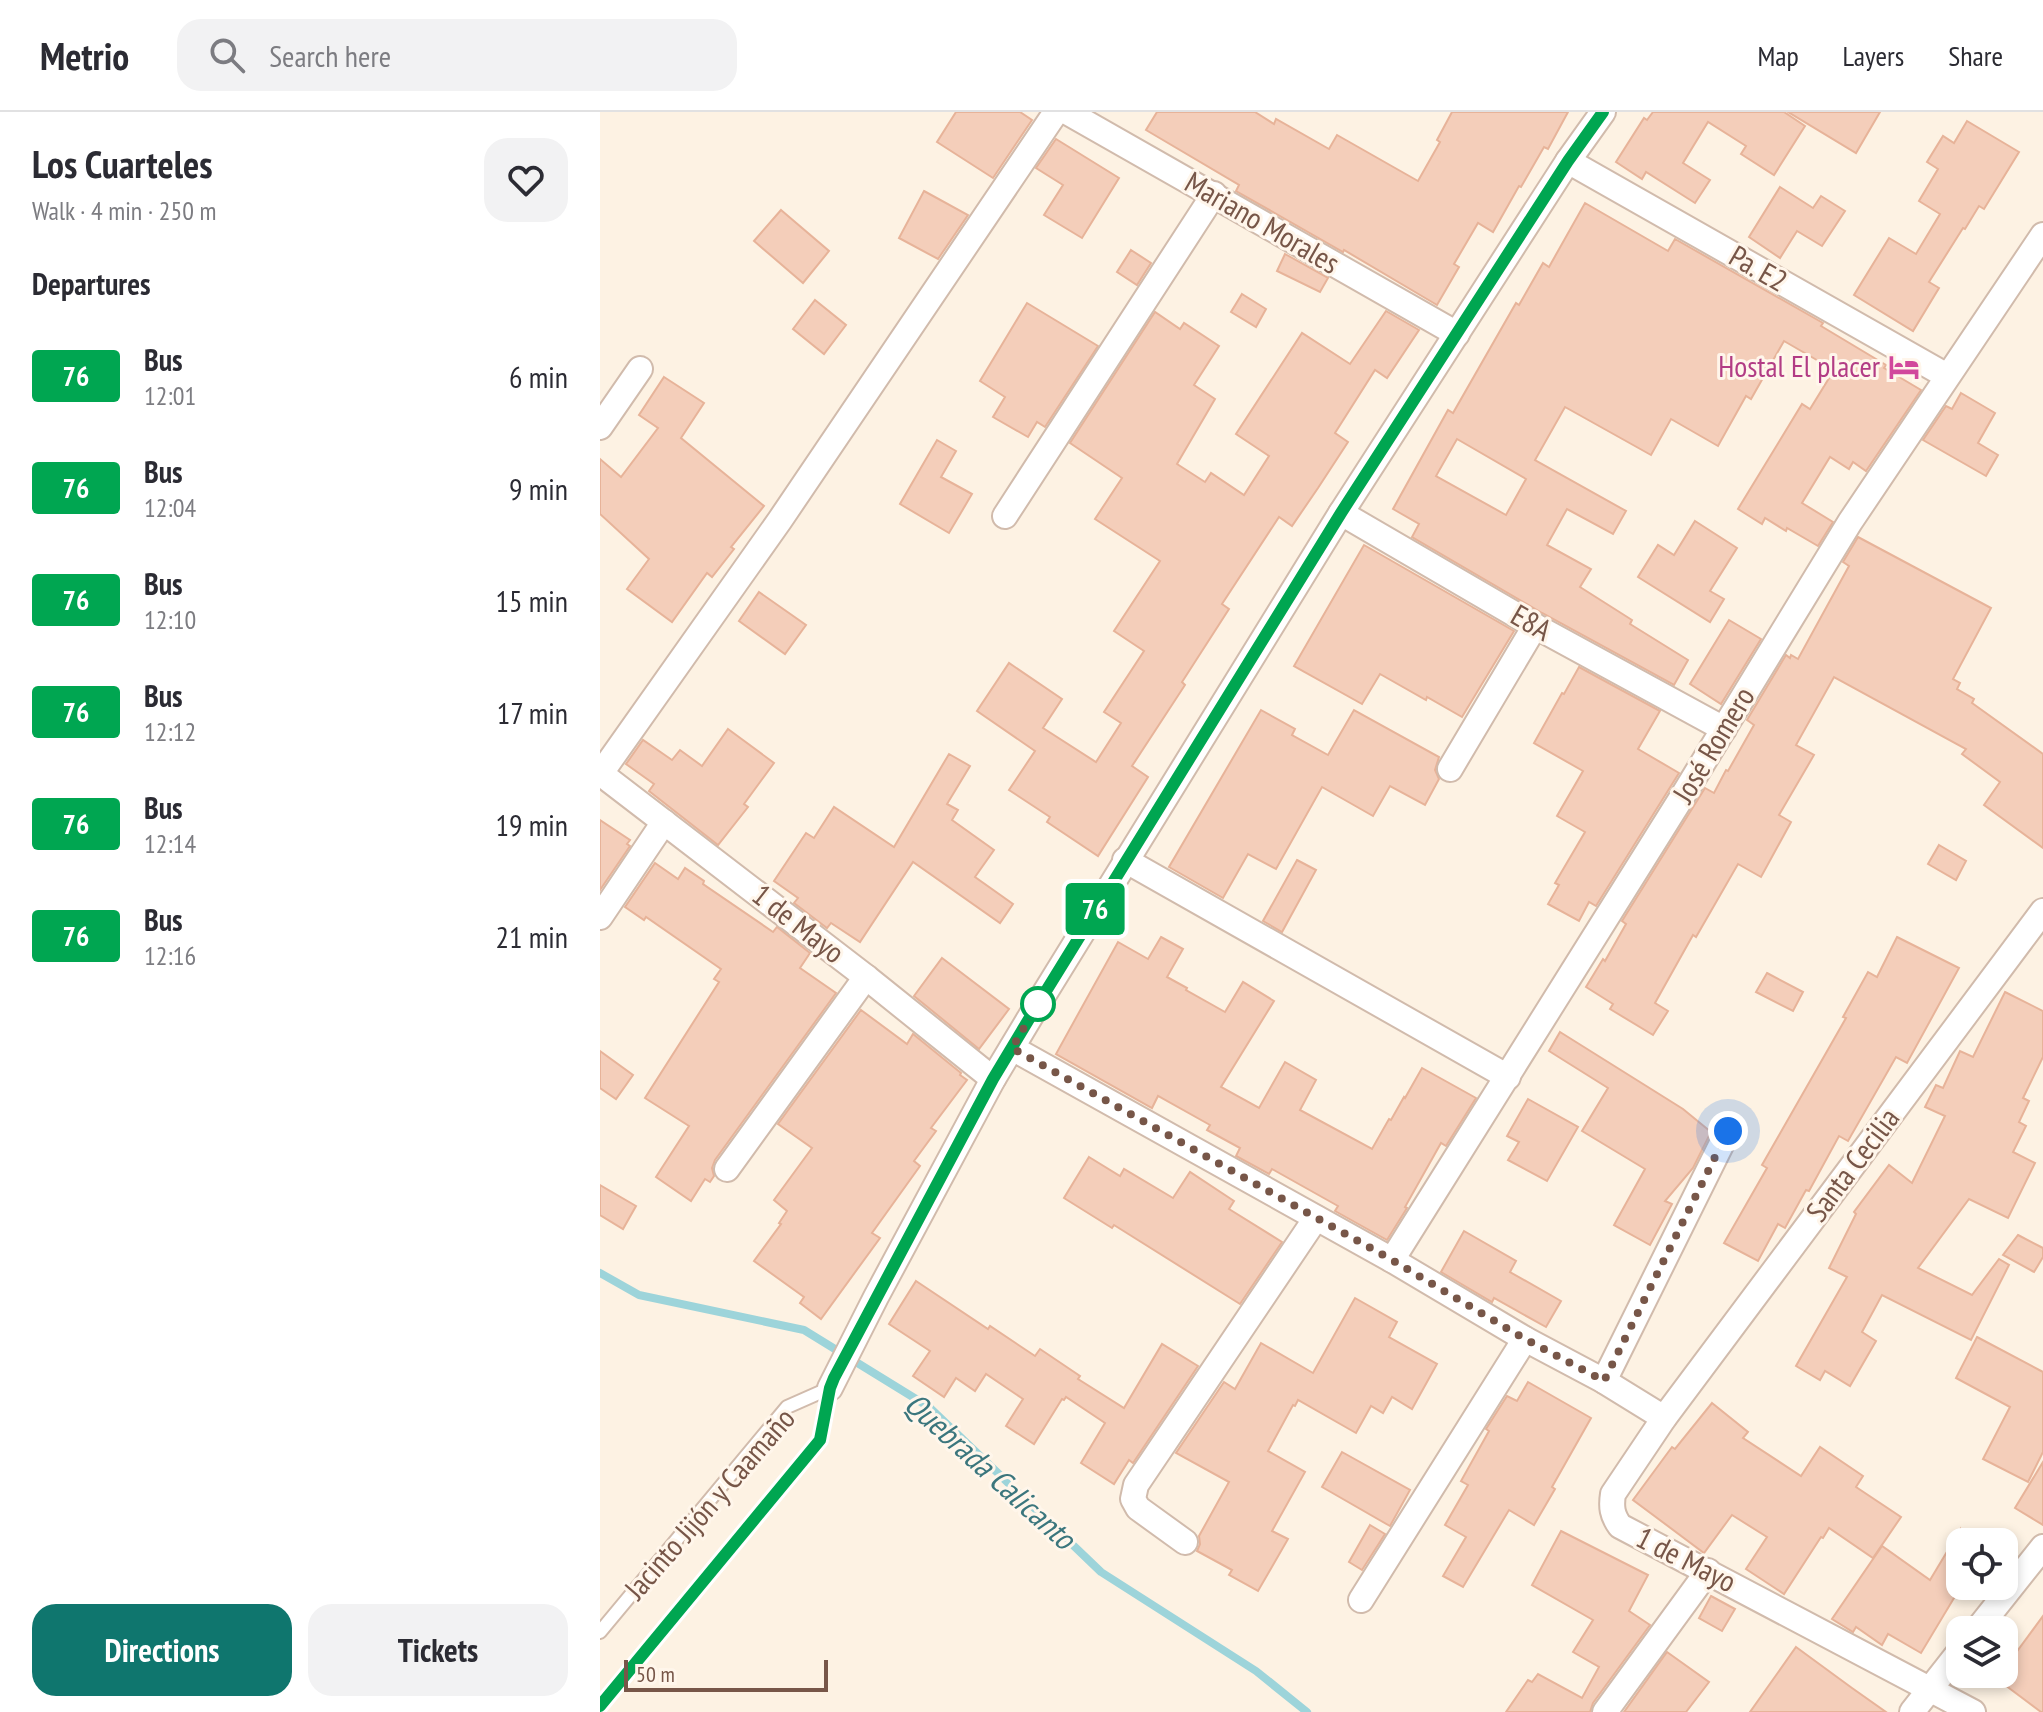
<!DOCTYPE html>
<meta charset="utf-8">
<style>
:root{--surface:#fff;--page:#f2f2f3;--text:#2b2b33;--muted:#7c7c81;--line:#e1e1e2;--accent:#0f766e}
body{margin:0;font-family:"PT Sans Narrow",sans-serif;background:var(--page);color:var(--text);height:100vh;display:flex;flex-direction:column;font-size:30px;white-space:nowrap}
*{box-sizing:border-box;margin:0}
p{font-size:26px;color:var(--muted)}
.icon{flex:none;width:44px;height:44px;fill:none;stroke:currentColor;stroke-width:2;stroke-linecap:round;stroke-linejoin:round}
.map{position:relative;flex:1;overflow:hidden}
.side{display:flex;flex-direction:column;background:var(--surface);width:600px}
.side>*{flex:none}
.badge{padding:0 16px;border-radius:6px;font-size:28px;line-height:52px}
.controls{position:absolute;left:1346px;top:1416px;display:grid;gap:16px}
.controls a{display:grid;place-items:center;width:72px;height:72px;border-radius:16px;background:var(--surface);box-shadow:0 4px 12px #0003;font-size:40px}
.scale{position:absolute;left:24px;bottom:20px;width:204px;box-sizing:border-box;padding-left:8px;border:4px solid #775648;border-top:0;font-size:22px;line-height:28px;white-space:nowrap;color:#775648;-webkit-text-stroke:6px #fff6eb;paint-order:stroke}
.you{position:absolute;width:40px;height:40px;margin:-20px;border:6px solid #fff;border-radius:50%;background:#1a73e8;box-shadow:0 0 0 12px #1a73e833}
.map>.badge{position:absolute;translate:-50% -50%;box-shadow:0 0 0 4px #fff}
h2{padding:0 32px;font-size:30px;line-height:72px}
.round{display:grid;place-items:center;flex:none;width:84px;height:84px;border-radius:24px;background:var(--page)}
.headline{display:flex;align-items:center;justify-content:space-between;height:136px;padding:0 32px}
h1{font-size:38px;font-weight:800;line-height:60px}
.cta{display:flex;gap:16px;margin-top:auto;padding:16px 32px}
.cta a{flex:1;height:92px;border-radius:24px;background:var(--accent);color:#fff;font-size:32px;font-weight:800;line-height:92px;text-align:center}
.cta a+a{background:var(--page);color:var(--text)}
ul{padding:0;list-style:none}
li{display:flex;align-items:center;gap:24px;height:112px;padding:0 32px}
li div{flex:1}
li b{display:block;font-size:30px}
li em{font-style:normal}
li .badge{min-width:88px;font-weight:700;text-align:center}
header{display:flex;align-items:center;gap:48px;box-sizing:border-box;height:112px;padding:0 40px;background:var(--surface);border-bottom:2px solid var(--line)}
header strong{font-size:38px}
nav{display:flex;gap:44px;margin-inline-start:auto;font-size:28px}
.search{width:560px;height:72px;background:var(--page);display:flex;align-items:center;gap:20px;box-sizing:border-box;padding:0 28px;border-radius:24px;color:var(--muted);font-size:30px}
main{display:flex;flex:1;min-height:0}
.map>svg:first-child{display:block}
.lines{fill:none;stroke-linecap:round;stroke-linejoin:round}
.stream{stroke:#9dd4da;stroke-width:8}
.building{fill:#f4ceba;stroke:#e7b399;stroke-width:2;fill-rule:evenodd}
.lane-casing{stroke:#d1bbac;stroke-width:16}
.street-casing{stroke:#d1bbac;stroke-width:28}
.lane{stroke:#fff;stroke-width:12}
.street{stroke:#fff;stroke-width:24}
.line-casing{stroke:#fff;stroke-width:18}
.line{stroke:#00a651;stroke-width:12}
.walk{stroke:#775648;stroke-width:8;stroke-dasharray:0 14.4}
.stop-dot{fill:#fff;stroke:#00a651;stroke-width:4}
.labels{text-anchor:middle;stroke-width:6;stroke-linejoin:round;paint-order:stroke}
.street-label{font-size:30px;fill:#775648;stroke:#fff6eb}
.hotel-label{font-size:30px;fill:#b23c85;stroke:#fff6eb;text-anchor:end}
.water-label{font-size:32px;font-style:italic;fill:#3b767d;stroke:#fff6eb}
</style>
<header>
<strong>Metrio</strong>
<div class="search"><svg class="icon" aria-label="search" viewBox="0 0 24 24"><circle cx="10" cy="10" r="6"/><path d="M15 15l6 6"/></svg>Search here</div>
<nav><a>Map</a><a>Layers</a><a>Share</a></nav>
</header>
<main>
<section class="side">
<div class="headline"><div><h1>Los Cuarteles</h1><p>Walk · 4 min · 250 m</p></div><a class="round"><svg class="icon" aria-label="heart" viewBox="0 0 24 24"><path d="M12 20l-8-8c-3-5 5-10 8-4 3-6 11-1 8 4z"/></svg></a></div>
<h2>Departures</h2>
<ul>
<li><span class="badge" style="background:#00a651;color:#fff">76</span><div><b>Bus</b><p>12:01</p></div><em>6 min</em></li>
<li><span class="badge" style="background:#00a651;color:#fff">76</span><div><b>Bus</b><p>12:04</p></div><em>9 min</em></li>
<li><span class="badge" style="background:#00a651;color:#fff">76</span><div><b>Bus</b><p>12:10</p></div><em>15 min</em></li>
<li><span class="badge" style="background:#00a651;color:#fff">76</span><div><b>Bus</b><p>12:12</p></div><em>17 min</em></li>
<li><span class="badge" style="background:#00a651;color:#fff">76</span><div><b>Bus</b><p>12:14</p></div><em>19 min</em></li>
<li><span class="badge" style="background:#00a651;color:#fff">76</span><div><b>Bus</b><p>12:16</p></div><em>21 min</em></li>
</ul>
<div class="cta"><a>Directions</a><a>Tickets</a></div>
</section>
<div class="map">
<svg width="1443" height="1600" viewBox="0 0 1443 1600">
<rect width="100%" height="100%" fill="#fdf2e3"/>
<g class="lines">
<path class="stream" d="M0 1161 39 1183 204 1218 329 1295 501 1460 656 1559 707 1600"/>
</g>
<g class="building">
<path d="M356 0H420L432 8 393 66 337 30Z"/>
<path d="M557 0H655L674 12 676 7 729 37 737 23 818 69 840 30 837 28 852 0H968L948 37 944 35 921 75 919 74 893 120 878 111 854 152 859 155 837 193 744 138 743 140 636 79 639 73 546 18Z"/>
<path d="M1053 0H1184L1205 14 1174 63 1141 42 1146 34 1108 10 1083 51 1110 68 1095 91 1046 60 1042 67 1016 50 1044 6 1047 8Z"/>
<path d="M1188 0H1280L1256 41Z"/>
<path d="M1367 9 1419 40 1384 97 1379 94 1365 117 1363 116 1329 170 1339 176 1313 219 1254 183 1289 126 1316 142 1340 102 1319 89 1338 57 1327 50 1343 24 1354 31Z"/>
<path d="M456 27 519 66 482 126 444 103 463 73 436 56Z"/>
<path d="M1180 75 1213 96 1221 84 1245 99 1222 134 1197 119 1180 146 1149 125Z"/>
<path d="M324 79 368 103 338 147 299 126Z"/>
<path d="M985 91 1068 139 1075 127 1223 211 1221 214 1286 253 1284 256 1321 278 1266 359 1253 350 1249 357 1230 345 1202 391 1233 410 1218 434 1187 416 1186 419 1165 406 1162 412 1138 397 1202 292 1210 297 1234 258 1184 229 1151 287 1146 284 1118 334 1071 307 1051 343 965 295 935 348 1026 399 1013 422 967 397 947 433 991 457 980 475 1032 508 1030 512 1088 548 1074 573 942 501 812 425 819 412 793 397 848 298 853 301 916 191 919 193 943 151 949 155ZM857 327 926 367 906 403 836 364Z"/>
<path d="M181 98 229 139 203 171 154 129Z"/>
<path d="M531 138 551 151 537 173 517 160Z"/>
<path d="M685 142 728 166 720 180 677 159Z"/>
<path d="M642 182 666 197 656 215 631 200Z"/>
<path d="M215 188 246 213 224 242 193 217Z"/>
<path d="M427 191 498 234 445 315 437 310 428 325 393 305 405 285 380 269Z"/>
<path d="M786 199 819 218 787 266 775 258 735 321 748 330 718 376 692 414 679 405 622 492 629 497 582 570 585 573 532 654 548 665 498 744 447 710 450 705 409 678 435 639 377 599 409 551 462 587 443 616 496 650 521 611 504 600 544 539 514 519 560 449 495 407 522 366 470 331 555 200 580 217 584 211 619 234 594 273 615 287 577 352 605 370 611 361 644 383 669 344 636 322 702 221 750 252Z"/>
<path d="M64 265 104 291 81 326 164 394 131 435 134 437 112 465 107 461 72 510 27 477 49 447 0 402V347L21 365 58 316 39 303Z"/>
<path d="M1361 281 1395 301 1378 331 1398 343 1386 364 1323 328 1346 294 1352 297Z"/>
<path d="M337 328 356 339 341 365 372 382 349 421 300 392Z"/>
<path d="M1095 409 1137 436 1110 479 1124 487 1110 510 1038 465 1058 433 1074 443Z"/>
<path d="M1258 425 1391 496 1353 567 1360 571 1357 577 1374 587 1372 591 1443 642V736L1384 693 1400 670 1362 642 1366 637 1234 565 1196 633 1214 643 1179 703 1191 710 1161 765 1138 752 1096 825 1093 823 1055 891 1068 899 1053 923 1010 897 1013 892 986 875 1003 847 1005 849 1026 812 1022 809 1105 676 1114 681 1126 658 1128 659 1154 613 1147 608 1186 543 1190 546 1191 543 1198 547 1249 454 1243 450Z"/>
<path d="M764 433 914 519 862 605 827 585 826 588 780 562 762 592 694 554Z"/>
<path d="M159 480 206 513 185 542 139 509Z"/>
<path d="M1129 508 1161 527 1121 592 1090 572Z"/>
<path d="M979 555 1060 599 1038 637 1079 661 996 794 989 790 979 809 948 792 959 773 955 771 985 720 957 704 983 659 934 631 962 581 964 582Z"/>
<path d="M661 598 695 617 692 623 728 643 754 598 839 645 835 658 839 667 825 693 790 674 773 704 722 675 676 757 648 742 623 786 569 755Z"/>
<path d="M128 617 174 651 144 692 148 695 118 733 49 679 54 672 26 652 43 628 72 648 80 638 102 654Z"/>
<path d="M349 642 370 654 347 692 358 698 352 708 394 738 375 765 413 792 400 811 313 750 260 830 231 811 227 816 194 791 198 786 174 769 206 721 214 726 234 695 294 735Z"/>
<path d="M0 708 30 728 27 732 30 734 0 778Z"/>
<path d="M1339 733 1366 749 1356 768 1328 752Z"/>
<path d="M697 748 716 758 682 820 663 809Z"/>
<path d="M55 751 78 767 85 756 104 769 103 772 173 820 177 815 210 841 200 856 236 881 115 1048 112 1056 114 1064 110 1070 105 1067 91 1089 56 1065 89 1014 45 986 119 870 114 867 121 857 46 805 44 808 25 795Z"/>
<path d="M561 825 583 837 567 865 587 876 586 878 625 900 643 870 674 889 621 975 659 996 685 950 716 968 700 998 772 1037 789 1007 791 1008 804 985 805 986 822 956 876 986 846 1034 841 1031 805 1095 807 1096 787 1128 735 1099 738 1094 672 1057 669 1062 636 1044 640 1036 607 1018 610 1013 558 984 552 996 456 942 518 830 548 847Z"/>
<path d="M1297 825 1359 856 1307 951 1296 945 1248 1029 1239 1024 1209 1079 1206 1078 1185 1116 1178 1112 1158 1149 1124 1131 1167 1056 1162 1053 1246 906 1243 905 1268 860 1277 865Z"/>
<path d="M342 846 409 897 379 937 314 884Z"/>
<path d="M1167 861 1203 880 1193 899 1156 880Z"/>
<path d="M1405 880 1443 899V945L1423 986 1429 989 1419 1010 1426 1014 1413 1040 1435 1051 1408 1106 1369 1087 1318 1156 1372 1183 1399 1147 1409 1153 1371 1228 1282 1183 1262 1220 1276 1229 1250 1274 1225 1259 1220 1268 1196 1254 1247 1165 1229 1156 1256 1102 1254 1100 1289 1053 1312 1071 1345 1004 1325 995 1336 973 1343 976 1360 939 1373 945Z"/>
<path d="M261 898 307 932 313 922 361 961 360 963 367 968 331 1016 336 1019 314 1049 320 1054 272 1121 280 1126 221 1207 200 1191 204 1185 154 1149 181 1112 179 1111 187 1099 174 1088 212 1036 178 1012Z"/>
<path d="M960 920 1083 997 1111 1020 1093 1056 1065 1089 1072 1092 1050 1133 1014 1113 1045 1057 982 1019 1008 976 949 939Z"/>
<path d="M0 939 33 963 16 987 0 976Z"/>
<path d="M928 987 978 1015 947 1069 908 1048 919 1030 907 1024Z"/>
<path d="M489 1045 520 1064 524 1057 573 1086 590 1060 634 1089 629 1097 682 1130 640 1192 514 1113 512 1116 464 1086Z"/>
<path d="M0 1073 36 1094 23 1117 0 1103Z"/>
<path d="M864 1119 916 1149 910 1160 961 1189 946 1215 894 1186 892 1190 841 1160Z"/>
<path d="M1418 1123 1443 1136V1145L1434 1160 1403 1143Z"/>
<path d="M316 1169 388 1217 390 1214 435 1244 440 1237 480 1264 478 1267 524 1296 562 1232 598 1254 533 1351 529 1348 514 1372 481 1351 505 1311 466 1285 464 1288 462 1287 434 1332 406 1314 423 1287 386 1262 375 1279 356 1266 344 1285 313 1264 330 1239 289 1212Z"/>
<path d="M755 1186 797 1210 789 1225 837 1252 812 1297 792 1285 783 1301 771 1294 756 1321 698 1288 695 1294 693 1293 668 1339 705 1360 672 1419 688 1427 658 1479 629 1463 632 1458 597 1439 600 1432 599 1424 629 1370 576 1341 624 1270 635 1277 661 1231 713 1261Z"/>
<path d="M1377 1225 1443 1260V1340L1428 1370 1383 1347 1410 1295 1356 1266Z"/>
<path d="M928 1270 991 1306 952 1375 955 1377 934 1413 909 1398 863 1475 843 1464 866 1425 845 1413 868 1373 861 1369 889 1319 886 1317 907 1284 917 1289Z"/>
<path d="M1112 1291 1148 1320 1143 1326 1201 1364 1220 1335 1263 1364 1256 1375 1301 1405 1273 1446 1229 1416 1223 1426 1221 1425 1184 1482 1146 1457 1167 1425 1132 1403 1104 1441 1033 1388 1072 1335 1075 1337Z"/>
<path d="M742 1340 810 1378 790 1414 722 1375Z"/>
<path d="M1443 1350V1413L1415 1396Z"/>
<path d="M770 1413 785 1422 762 1458 749 1450Z"/>
<path d="M1360 1418V1476L1321 1541 1288 1522 1282 1533 1256 1515 1253 1520 1232 1507 1282 1434 1330 1468Z"/>
<path d="M961 1419 1048 1463 1029 1499 1050 1513 993 1591 990 1600H906L928 1568 932 1570 938 1562 982 1586 999 1555 973 1540 993 1508 932 1473Z"/>
<path d="M1111 1484 1135 1497 1122 1519 1099 1506Z"/>
<path d="M1443 1504V1600H1441L1397 1567 1400 1562H1404V1557Z"/>
<path d="M1196 1535 1252 1576 1286 1600H1150Z"/>
<path d="M1067 1540 1109 1570 1086 1600H1024Z"/>
</g>
<g class="lines">
<g class="lane-casing">
<g id="lane">
<path d="M0 1520 187 1295 230 1276"/>
<path d="M0 1594 220 1328 230 1276"/>
</g>
</g>
<g class="street-casing">
<g id="street">
<path d="M467 0 857 222"/>
<path d="M968 49 1347 264"/>
<path d="M0 315 40 257"/>
<path d="M741 401 935 514 1124 617"/>
<path d="M405 404 614 82"/>
<path d="M850 657 935 514"/>
<path d="M0 661 266 865 393 967"/>
<path d="M1 661 180 408 456 0"/>
<path d="M525 748 908 965"/>
<path d="M0 805 64 710"/>
<path d="M412 936 792 1148 925 1227 1004 1269 1064 1306"/>
<path d="M127 1057 266 865"/>
<path d="M792 1148 1082 685 1250 410 1443 123"/>
<path d="M1004 1269 1128 1019"/>
<path d="M230 1276 276 1185 393 967 438 892 741 401 968 49 1003 0"/>
<path d="M585 1430 538 1396 533 1387 536 1373 716 1106"/>
<path d="M761 1488 925 1227"/>
<path d="M1377 1518 1443 1435"/>
<path d="M1005 1600 1108 1459"/>
<path d="M1312 1600 1360 1539"/>
<path d="M1373 1600 1020 1414C1012 1403 1011 1395 1013 1382L1064 1306 1443 799"/>
</g>
</g>
<use href="#lane" class="lane"/>
<use href="#street" class="street"/>
</g>
<g class="lines">
<g class="line-casing">
<path id="line" d="M0 1594 220 1328 230 1276 234 1266 393 967 438 892 741 401 968 49 1003 0"/>
</g>
<use href="#line" class="line"/>
<path class="walk" d="M438 892 412 936 792 1148 925 1227 1004 1269 1128 1019"/>
</g>
<defs>
<g id="hotel-bare" transform="scale(2.4)"><path d="M-6-4.5h1.5V1H6V5H4.5V3h-9V5H-6ZM-4 0a1.8 1.8 0 1 1 3.6 0ZM.5 0V-2.5h3Q6-2.5 6 0Z" fill="#d1479c" stroke="#fff6eb" stroke-width="2.5" paint-order="stroke"/></g>
</defs>
<g fill-rule="evenodd">
<use href="#hotel-bare" x="1304" y="255"/>
</g>
<circle class="stop-dot" cx="438" cy="892" r="16"/>
<g class="labels">
<g class="street-label">
<text transform="translate(662 111) rotate(30)" y="10">Mariano Morales</text>
<text transform="translate(1158 157) rotate(30)" y="10">Pa. E2</text>
<text transform="translate(931 511) rotate(30)" y="10">E8A</text>
<text transform="translate(1114 633) rotate(-59)" y="10">José Romero</text>
<text transform="translate(198 812) rotate(38)" y="10">1 de Mayo</text>
<text transform="translate(1253 1053) rotate(-53)" y="10">Santa Cecilia</text>
<text transform="translate(110 1392) rotate(-49)" y="10">Jacinto Jijón y Caamaño</text>
<text transform="translate(1086 1448) rotate(27)" y="10">1 de Mayo</text>
</g>
<g class="hotel-label">
<text x="1280" y="265">Hostal El placer</text>
</g>
<g class="water-label">
<text transform="translate(390 1359) rotate(42)" y="11">Quebrada Calicanto</text>
</g>
</g>
</svg>
<div class="controls">
<a><svg class="icon" aria-label="locate" viewBox="0 0 24 24"><circle cx="12" cy="12" r="6"/><path d="M12 2v4M12 18v4M2 12h4M18 12h4"/></svg></a>
<a><svg class="icon" aria-label="layers" viewBox="0 0 24 24"><path d="M12 4l9 5-9 5-9-5zM3 14l9 5 9-5"/></svg></a>
</div>
<div class="scale">50 m</div>
<div class="you" style="left:1128px;top:1019px"></div>
<b class="badge" style="left:495px;top:797px;background:#00a651;color:#fff">76</b>
</div>
</main>
